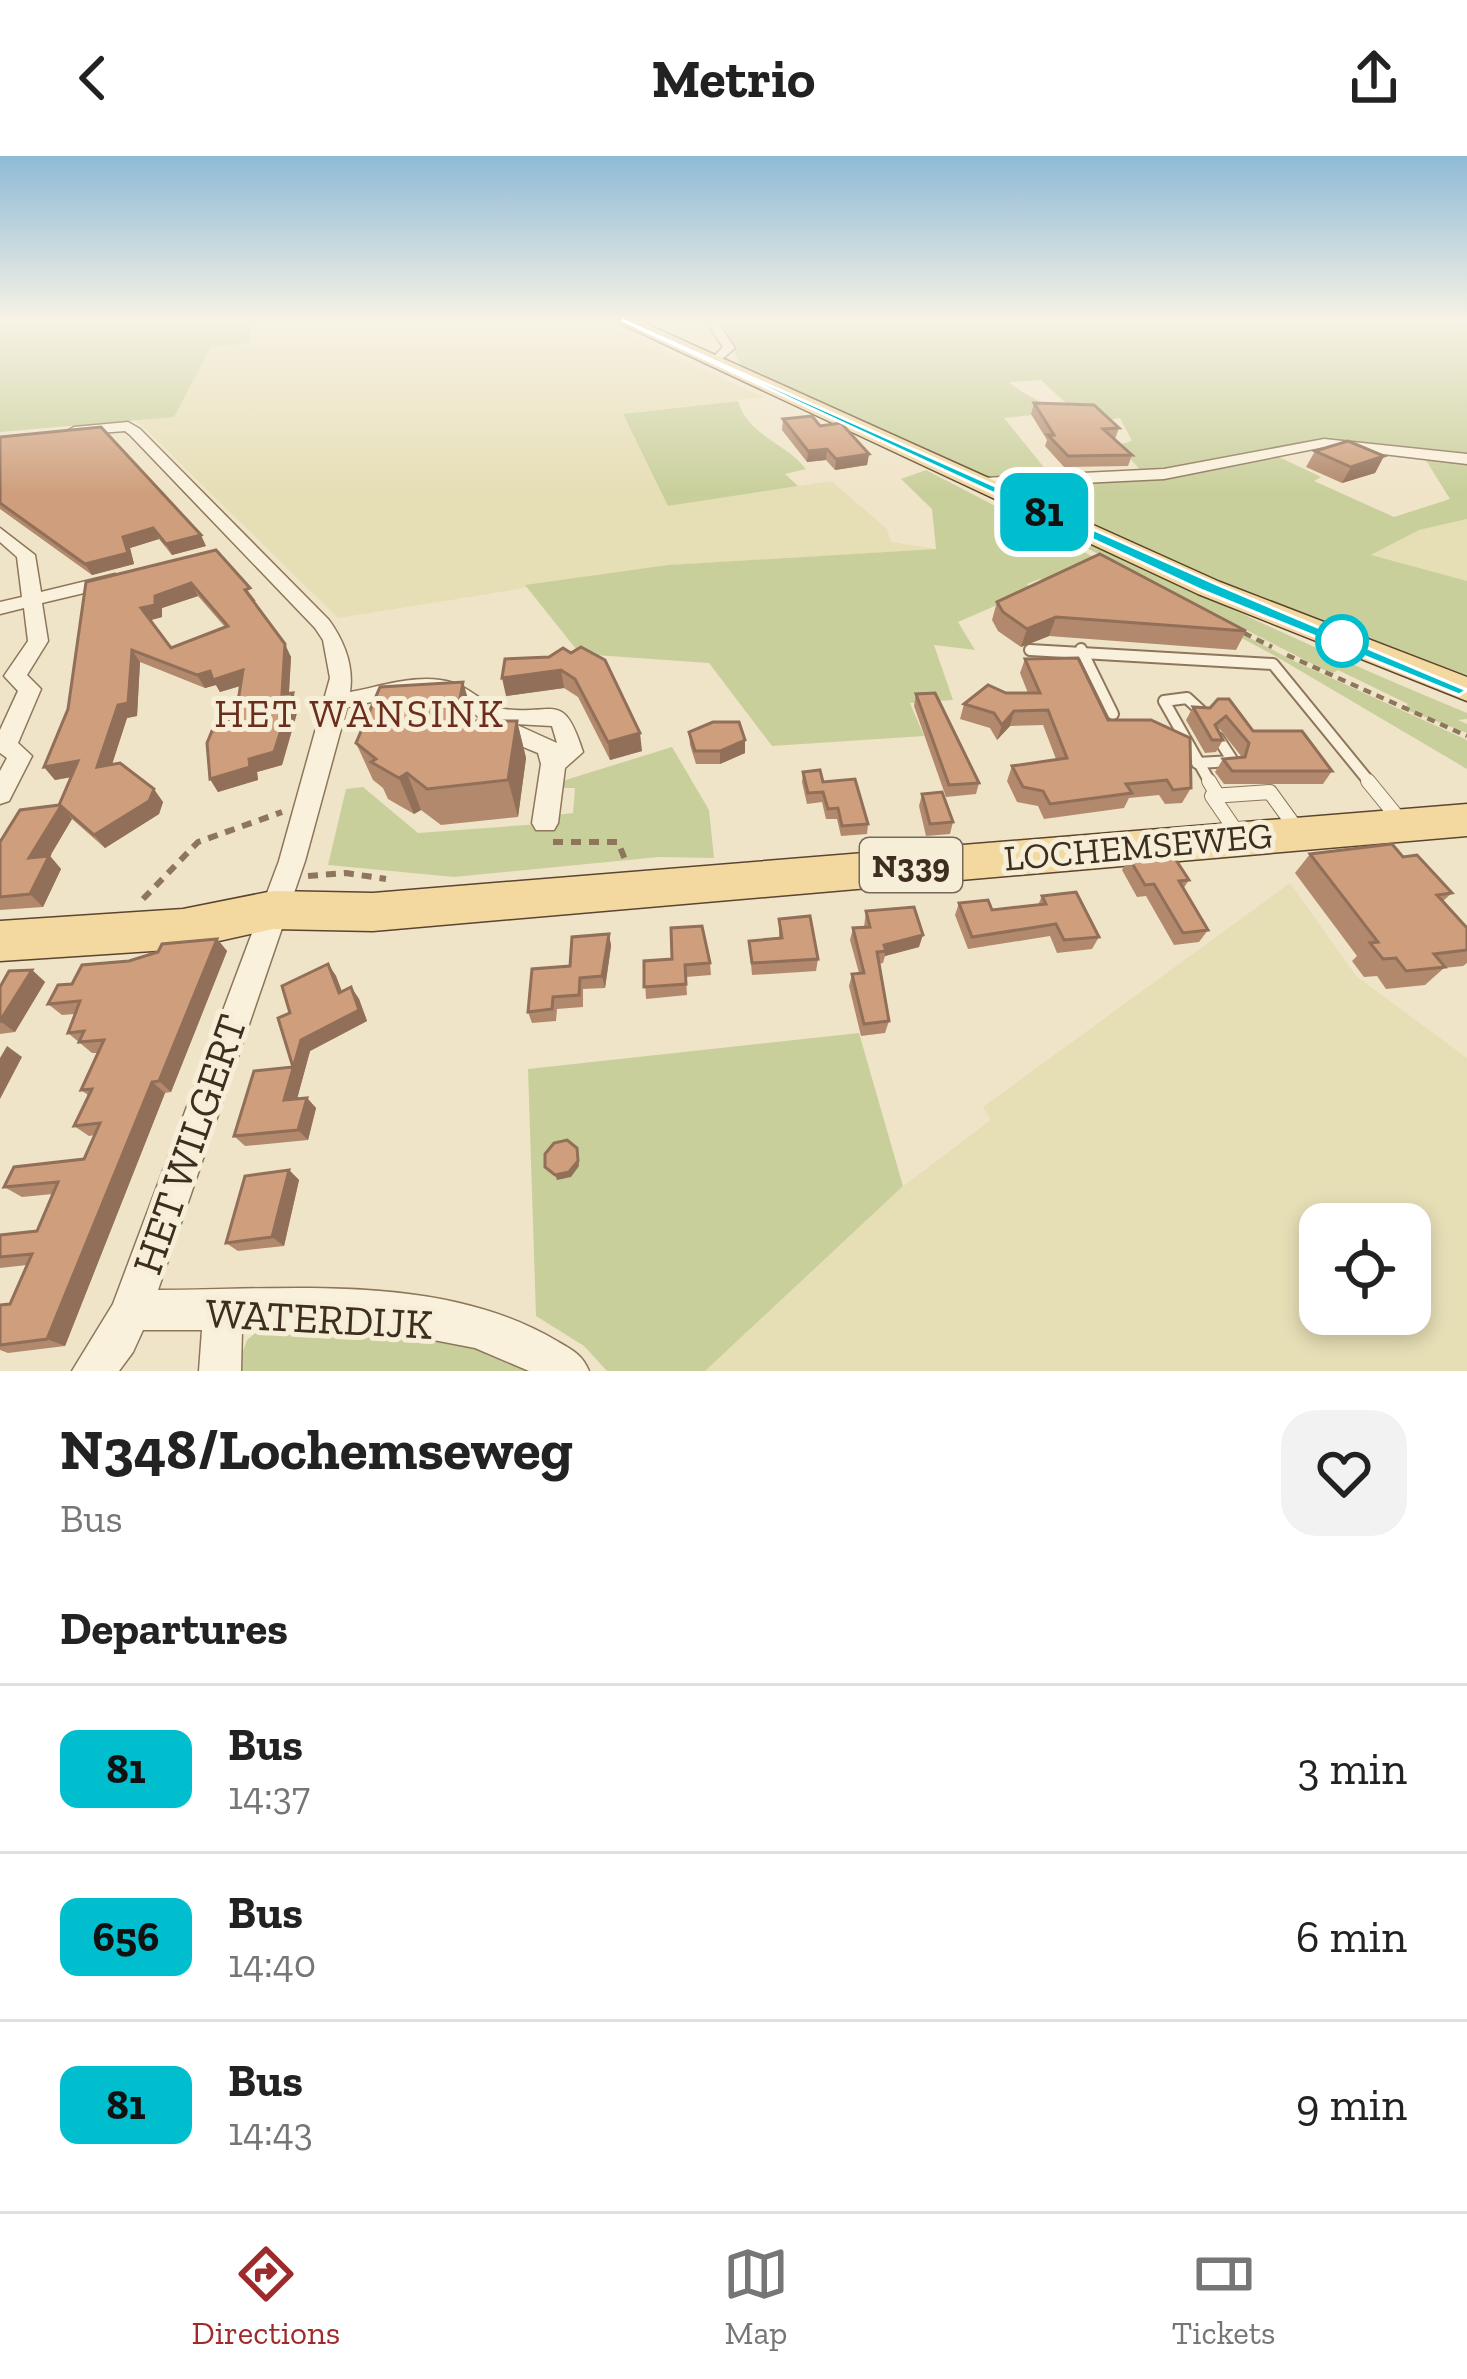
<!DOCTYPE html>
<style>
:root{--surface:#fff;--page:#f2f2f2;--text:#222;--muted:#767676;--line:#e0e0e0;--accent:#9e2a2b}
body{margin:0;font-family:"Zilla Slab",serif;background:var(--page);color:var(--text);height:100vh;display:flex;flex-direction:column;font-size:45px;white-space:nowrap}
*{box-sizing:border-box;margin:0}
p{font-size:39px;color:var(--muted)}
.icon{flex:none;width:66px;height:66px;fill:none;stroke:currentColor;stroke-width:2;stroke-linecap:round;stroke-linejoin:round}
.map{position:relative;height:1215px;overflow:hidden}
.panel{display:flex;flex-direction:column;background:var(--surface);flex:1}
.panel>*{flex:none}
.badge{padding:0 24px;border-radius:18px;font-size:42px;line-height:78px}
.buttons{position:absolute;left:1299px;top:1047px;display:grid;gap:24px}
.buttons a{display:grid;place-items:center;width:132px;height:132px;border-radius:24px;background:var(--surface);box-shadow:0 6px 18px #0003;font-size:60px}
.map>.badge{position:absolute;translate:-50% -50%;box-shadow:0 0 0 6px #fff}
h2{padding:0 60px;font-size:45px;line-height:108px}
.round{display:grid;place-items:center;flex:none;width:126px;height:126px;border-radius:36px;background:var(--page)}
.overview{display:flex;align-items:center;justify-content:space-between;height:204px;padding:0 60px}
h1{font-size:57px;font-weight:800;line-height:90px}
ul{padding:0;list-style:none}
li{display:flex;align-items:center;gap:36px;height:168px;padding:0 60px;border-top:3px solid var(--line)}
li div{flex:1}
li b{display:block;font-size:45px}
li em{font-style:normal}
li .badge{min-width:132px;font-weight:700;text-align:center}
header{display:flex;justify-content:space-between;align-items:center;height:156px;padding:0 60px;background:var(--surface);font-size:54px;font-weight:800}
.dock{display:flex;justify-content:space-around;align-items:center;height:168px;border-top:3px solid var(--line);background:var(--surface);font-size:33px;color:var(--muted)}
.dock a{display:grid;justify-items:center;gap:6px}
.dock .selected{color:var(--accent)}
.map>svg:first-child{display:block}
.farmland{fill:#e6deb5;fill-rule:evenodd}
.green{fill:#c9cf9b}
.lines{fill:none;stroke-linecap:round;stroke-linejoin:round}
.lane-far1-casing{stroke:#8d765c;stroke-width:14}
.lane-casing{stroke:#8d765c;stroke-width:16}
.street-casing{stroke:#8d765c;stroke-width:3}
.primary-casing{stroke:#5b4430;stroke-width:3}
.path-far1{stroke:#8d765c;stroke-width:4.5;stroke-dasharray:8 6;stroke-linecap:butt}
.path{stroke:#8d765c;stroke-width:6;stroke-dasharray:10 8;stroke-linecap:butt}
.lane-far1{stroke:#faf1dc;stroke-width:10}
.lane{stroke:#faf1dc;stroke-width:14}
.street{fill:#faf1dc;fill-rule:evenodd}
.primary{fill:#f3d9a0;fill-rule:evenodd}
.wall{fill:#b2896c;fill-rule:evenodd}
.shaded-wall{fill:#916f58}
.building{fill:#cf9f7d;stroke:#916f58;stroke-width:3;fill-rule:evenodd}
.line{fill:#00becd;stroke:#fff;stroke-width:3}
.stop-dot{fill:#fff;stroke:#00becd;stroke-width:6}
.labels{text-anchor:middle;stroke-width:10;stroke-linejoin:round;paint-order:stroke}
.shield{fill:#f7eed8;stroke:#756857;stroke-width:3}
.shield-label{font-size:33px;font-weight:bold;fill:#3d2e20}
.street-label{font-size:36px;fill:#3d2e20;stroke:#f7eed8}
.neighbourhood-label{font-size:39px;letter-spacing:3px;fill:#6b2e1e;stroke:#f7eed8}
.near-street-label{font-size:42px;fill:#3d2e20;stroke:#f7eed8}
</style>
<header><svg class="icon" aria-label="back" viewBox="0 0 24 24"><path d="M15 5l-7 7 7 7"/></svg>Metrio<svg class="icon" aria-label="share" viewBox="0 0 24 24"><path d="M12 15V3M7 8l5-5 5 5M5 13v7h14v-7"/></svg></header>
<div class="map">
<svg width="1467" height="1215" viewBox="0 0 1467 1215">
<rect width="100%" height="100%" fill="#f0e4c8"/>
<g class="farmland">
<path d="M251 166H601L764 241 623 258 668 350 831 325 887 373 891 386 937 393 668 409 338 462 136 264 174 260 211 191 250 187Z"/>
<path d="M1467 363V425L1370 400 1419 374Z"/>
<path d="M1290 727 1356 820 1467 902V1215H705L873 1053 991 964 983 951ZM1320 1068H1410V1158H1320Z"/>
</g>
<g class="green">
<path d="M0 166H251L250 187 211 191 174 261 0 276Z"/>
<path d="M718 166H1467V298L1336 283 1142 316 1118 289 1132 285 1120 262 1100 265 1083 247 1067 248 1041 224 1009 226C1024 240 1043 244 1056 257L1004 262 1051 320 990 322 742 212Z"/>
<path d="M738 245C747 279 786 287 806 313L785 318 798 330 668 350 623 258Z"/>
<path d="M1422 298 1467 304V363L1419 374 1371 399 1467 425V523L1284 457 1006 334V328L1147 322 1277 300 1321 321 1314 325 1394 361 1450 343Z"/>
<path d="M931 312C1110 393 1285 483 1467 557V563L1458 564 1467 568V577L1404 553 1408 548 1338 514 1332 518Z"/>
<path d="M926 314 1294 505 1467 584V613L1277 501 1097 405 1050 427 1040 423 1027 428 1032 434 958 466 975 494 934 489 953 544 910 547 924 580 772 590 709 507 580 498 525 429 668 409 936 393 932 353 901 323Z"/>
<path d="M672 591 709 654 714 702 659 701 454 721 328 709 346 633 363 631 418 677 553 667 555 659 573 657 575 632H558L559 626Z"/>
<path d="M859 877 903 1030 705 1215H607L584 1190 536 1160 528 913Z"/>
<path d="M266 1168 414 1170 542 1215H236L247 1184Z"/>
</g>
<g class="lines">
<g class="lane-far1-casing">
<g id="lane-far1">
<path d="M1081 493 1113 558"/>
<path d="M1030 494 1273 508 1371 628"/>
<path d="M1201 555 1187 542 1164 545 1211 628"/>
<path d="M1197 607 1233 605 1218 582"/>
</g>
</g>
<g class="lane-casing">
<g id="lane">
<path d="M1209 625 1218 640"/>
<path d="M1368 625 1399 663"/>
<path d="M1238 678 1212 640 1270 636 1299 676"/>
</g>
</g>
<g class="street-casing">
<g id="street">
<path d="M706 166H717L735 192 714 210 708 206 723 191Z"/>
<path d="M128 266 140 273 329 464C344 485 354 509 350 536 383 530 420 516 454 527 471 533 488 551 504 553 554 560 563 533 583 596L565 612 558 667 554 674H536L532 667 541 608 538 597 504 583 475 558 442 538H410L347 551 305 705 158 1134C287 1134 441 1116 557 1185 572 1194 582 1198 589 1215H529L475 1192 418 1181 359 1175 242 1173 241 1215H199L202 1174H143L133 1196 119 1215H72L113 1148 279 705 330 522 323 484 315 472 130 279 125 275 74 279 67 275 74 271ZM515 568 552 570 557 587Z"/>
<path d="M1324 283 1467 298V308L1324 291 1164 323 983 332 975 327 983 322 1164 313Z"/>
<path d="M0 372 35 399 41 436 115 418 124 424 122 428 42 447 48 485 27 519 41 533 18 587 32 600 9 645 0 648V615L7 602 0 597V574L18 535 4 520 28 485 24 452 0 458V446L22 441 17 401 0 386Z"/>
</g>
</g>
<g class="primary-casing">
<g id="primary">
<path d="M617 166H642L1220 426 1467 521V545L1198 438Z"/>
<path d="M1467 648V680L373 775 273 773 183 793 0 805V765L183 753 273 735 373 737Z"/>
</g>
</g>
<g class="path-far1">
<path d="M1244 477 1272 491"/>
<path d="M1287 499 1467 580"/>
</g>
<g class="path">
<path d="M553 686H618L626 706"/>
<path d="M308 720 346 717 386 723"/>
<path d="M143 743 198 686 282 656"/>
</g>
<use href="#lane-far1" class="lane-far1"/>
<use href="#lane" class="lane"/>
<use href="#street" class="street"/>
<use href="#primary" class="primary"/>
</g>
<g class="wall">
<path d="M1034 247 1119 272 1115 283 1132 299 1128 310 1064 311 1045 290 1047 284 1031 258Z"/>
<path d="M783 263 820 270 869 298 867 309 835 314 826 304 807 306 782 274Z"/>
<path d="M0 281 206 390 172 399 159 383 130 392 134 408 92 419 0 353Z"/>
<path d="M1315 295 1384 300 1375 317 1342 327 1306 311Z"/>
<path d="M216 394 256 445H253L291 501 289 537H293L299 550 282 609 257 616 258 624 218 636 210 623 225 574 236 558 240 530 220 536 216 529 205 532 140 506 137 560 127 562 112 608 163 646 159 658 105 692 72 663 50 700 61 713 43 751 0 754V686L59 649 71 621 55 624 44 611 68 553 86 426ZM198 440 225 471 171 492 150 464 162 461V452Z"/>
<path d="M997 446 1246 475 1236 494 1049 480 1021 491 998 475 992 464Z"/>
<path d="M571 497 642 595 610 604 578 541 564 532 506 540 549 501Z"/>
<path d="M1025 503 1108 564 1191 632 1182 647 1165 648 1159 639 1129 642 1124 652 1044 663 1038 650 1017 646 1007 625 1012 610 1056 603 1043 569 1010 570 997 584 990 572 960 563 964 548 1006 537H1028L1020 517Z"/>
<path d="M916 538 979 627 976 638 946 641 914 550Z"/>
<path d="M1193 551 1210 552 1332 615 1323 628H1224L1215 616 1223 603 1241 601V600L1219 572 1223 584 1216 596 1205 597 1186 564Z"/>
<path d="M474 563V565H517L526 602 518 661 441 669 421 654 414 658 388 643 383 632 373 624 356 587Z"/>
<path d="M689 576 745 584V597L720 608H696L690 589Z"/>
<path d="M803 616 823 626 868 668 867 678 841 680 837 663H826L822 646 807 648 802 626Z"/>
<path d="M922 638 953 666 950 678 926 680 919 650Z"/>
<path d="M1310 698 1403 701 1452 737 1443 745 1467 794V807L1463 810 1444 812 1425 829 1386 833 1377 820 1364 821 1352 805 1357 800 1295 717Z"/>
<path d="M1129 702 1189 724 1183 733 1208 774 1199 786 1174 789 1146 740 1137 741 1122 714Z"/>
<path d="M1042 740 1099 781 1092 793 1057 797 1050 780 968 793 955 759 959 747 992 754 1038 749Z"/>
<path d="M866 755 919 791 885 800 883 807 879 808 889 865 885 877 861 880 849 830 852 818 859 817 850 784 853 772 864 771Z"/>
<path d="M779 763 818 803 816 815 752 819 749 785 779 782Z"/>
<path d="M609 778 611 790 605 832 583 833V851L557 853 556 865 532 867 528 856 570 810Z"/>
<path d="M217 783 227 795 171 936 165 937 65 1190 8 1197 0 1194V1149L10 1148 27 1109 0 1112V1079L37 1075 53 1038 22 1041 4 1031 84 1003 95 979 89 980 74 970 88 939 81 934 98 897H92L68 877 74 858 62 859 48 848 72 828 129 805Z"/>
<path d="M644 805 710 807 711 819 686 821 687 839 646 843Z"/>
<path d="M328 808 336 820 342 836 351 831 359 843 367 865 310 895 297 943 307 942 316 952 308 984 245 990 234 980 293 911 290 857Z"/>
<path d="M32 814 45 826 15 876 0 878V831Z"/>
<path d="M289 1014 299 1024 284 1090 238 1095 226 1087Z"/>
</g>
<g class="shaded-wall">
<path d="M827 293 826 304 807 306 808 295Z"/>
<path d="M869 298 867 309 835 314 836 303Z"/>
<path d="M1384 300 1375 317 1342 327 1351 311Z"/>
<path d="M153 372 159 383 130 392 134 408 92 419 85 408 123 381Z"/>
<path d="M201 379 206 390 172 399 166 388Z"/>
<path d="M191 427 198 440 162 452V461L148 465 141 452 155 440Z"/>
<path d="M1056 461 1049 480 1021 491 1027 473Z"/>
<path d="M285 488 291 501 288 551 282 538Z"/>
<path d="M132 494 140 506 137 560 127 562 107 624 97 611Z"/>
<path d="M243 514 250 527 220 536 216 529 205 532 197 519 210 515Z"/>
<path d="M561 514 564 532 506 540 502 522Z"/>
<path d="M463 526 474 563 468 602 456 565Z"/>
<path d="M293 537 299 550 282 609 257 616 258 624 218 636 210 623 249 603Z"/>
<path d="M1014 555 1010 570 997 584 1002 569Z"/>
<path d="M517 565 526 602 518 661 508 624Z"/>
<path d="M640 577 642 595 610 604 608 586Z"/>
<path d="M745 584V597L720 608V595Z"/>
<path d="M78 605 89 618 55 624 44 611Z"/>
<path d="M407 617 421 654 414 658 399 622Z"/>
<path d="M154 633 163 646 159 658 105 692 94 679Z"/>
<path d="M61 650 72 663 50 700 61 713 43 751 30 738 29 702Z"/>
<path d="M609 778 611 790 605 832 602 820Z"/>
<path d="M923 779 919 791 885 800 884 789Z"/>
<path d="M217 783 227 795 171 936 159 925Z"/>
<path d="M328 808 336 820 347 849 339 837Z"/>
<path d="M32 814 45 826 15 876 0 865Z"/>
<path d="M351 831 359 843 367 865 310 895 294 954 284 944 301 884Z"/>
<path d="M7 890 22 901 0 943V902Z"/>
<path d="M152 926 165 937 65 1190 47 1183Z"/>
<path d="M307 942 316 952 308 984 298 974Z"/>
<path d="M577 992 579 1010 571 1021 557 1024 555 1019Z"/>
<path d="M289 1014 299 1024 284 1090 272 1081Z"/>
</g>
<g class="building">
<path d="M1034 247 1094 249 1119 272 1103 273 1132 299 1068 300 1048 279H1054Z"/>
<path d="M812 260 820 270 841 267 869 298 836 303 827 293 808 295 783 263Z"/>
<path d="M101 271 201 379 166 388 153 372 123 381 128 397 85 408 0 347V281Z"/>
<path d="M1348 285 1384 300 1351 311 1315 295Z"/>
<path d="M216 394 250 432 245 434 285 488 282 538 293 537 274 596 249 603 250 611 210 623 207 587 212 575 225 574 230 559 236 558 243 514 213 524 210 515 197 519 132 494 128 547 118 549 97 611 120 607 154 633 149 645 94 679 61 650 29 702 49 700 30 738 0 741V686L20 654 59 649 78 605 44 611 68 553 86 426ZM191 427 228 470 171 492 141 452 155 449V440Z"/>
<path d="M1100 398 1246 475 1056 461 1027 473 1003 456 997 446Z"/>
<path d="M581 491 605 504 640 577 608 586 575 523 561 514 502 522 505 503 549 501 563 492 571 497Z"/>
<path d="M1078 502 1108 564H1151L1190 582 1191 632 1173 634 1167 624 1126 628 1132 637 1050 648 1043 635 1023 631 1012 610 1067 602 1048 554 1014 555 1002 569 994 557 964 548 988 529 1006 537H1040L1025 503Z"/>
<path d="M463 526 456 565H517L508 624 427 633 407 617 399 622 371 606 376 603 356 587 380 531Z"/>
<path d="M935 537 979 627 949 629 916 538Z"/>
<path d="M1218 543H1229L1253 575H1302L1332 615H1232L1223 603 1245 601 1249 587 1226 560 1215 569 1223 584H1212L1193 551 1210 552Z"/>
<path d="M713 566H739L745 584 720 595H695L689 576Z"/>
<path d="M820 614 823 626 855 623 868 668 842 670 838 652 828 653 823 636 808 637 803 616Z"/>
<path d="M942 636 953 666 930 668 922 638Z"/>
<path d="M1392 688 1403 701 1417 699 1452 737 1437 739 1467 772V794L1434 798 1445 811 1406 815 1396 802 1383 803 1370 787 1378 786 1310 698Z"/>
<path d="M1172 698 1189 724 1179 725 1208 774 1183 777 1154 728 1145 729 1129 702Z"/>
<path d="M1076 736 1099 781 1064 784 1056 768 972 781 959 747 988 744 992 754 1046 748 1042 740Z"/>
<path d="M914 751 923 779 884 789 886 795 877 796 889 865 864 868 852 818 864 817 853 772 870 771 866 755Z"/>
<path d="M810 760 818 803 752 807 749 785 782 782 779 763Z"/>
<path d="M702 770 710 807 685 809 686 828 644 831V805L672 803 671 772Z"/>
<path d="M609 778 602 820 580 822 579 839 553 841 552 853 528 856 532 813 570 810 572 781Z"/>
<path d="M217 783 159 925 152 926 47 1183 0 1189V1149L10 1148 32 1098 0 1101V1079L37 1075 58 1026 4 1031 14 1011 84 1003 100 967 74 970 92 933 81 934 104 884 79 886 84 875 68 877 80 845 48 848 58 829 72 828 82 809 129 805 158 796 162 788Z"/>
<path d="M328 808 339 837 351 831 359 854 301 884 284 944 307 942 298 974 234 980 254 915 293 911 278 862 290 857 282 830Z"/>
<path d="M32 814 0 865V831L9 815Z"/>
<path d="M567 984 577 992 578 1005 569 1016 555 1019 545 1011V998L554 987Z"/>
<path d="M289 1014 272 1081 226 1087 245 1020Z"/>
</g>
<linearGradient id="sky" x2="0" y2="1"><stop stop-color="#8fbad6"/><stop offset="0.49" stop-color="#f8f3e6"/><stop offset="1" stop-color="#f8f3e6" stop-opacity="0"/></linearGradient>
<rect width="1467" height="337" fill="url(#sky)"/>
<path class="line" d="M622 164 1216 428 1467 534 1459 539 1203 435Z"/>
<circle class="stop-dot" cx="1342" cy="485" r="24"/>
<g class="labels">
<rect class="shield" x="860" y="682" width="102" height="54" rx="9"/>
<g class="shield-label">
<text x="911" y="721">N339</text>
</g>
<g class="street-label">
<text transform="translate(1138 690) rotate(-5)" y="13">LOCHEMSEWEG</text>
</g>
<g class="neighbourhood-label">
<text x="360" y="571">HET WANSINK</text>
</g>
<g class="near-street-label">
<text transform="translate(189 988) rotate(-71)" y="15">HET WILGERT</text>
<text transform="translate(319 1162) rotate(3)" y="15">WATERDIJK</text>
</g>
</g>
</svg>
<div class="buttons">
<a><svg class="icon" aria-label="locate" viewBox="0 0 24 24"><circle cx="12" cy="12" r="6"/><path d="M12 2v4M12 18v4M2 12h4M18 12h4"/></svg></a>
</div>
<b class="badge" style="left:1044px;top:356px;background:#00becd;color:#111">81</b>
</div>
<section class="panel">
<div class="overview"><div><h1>N348/Lochemseweg</h1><p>Bus</p></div><a class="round"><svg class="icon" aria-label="heart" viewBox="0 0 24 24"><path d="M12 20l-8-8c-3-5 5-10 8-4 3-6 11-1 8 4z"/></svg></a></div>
<h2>Departures</h2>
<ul>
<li><span class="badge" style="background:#00becd;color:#111">81</span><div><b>Bus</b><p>14:37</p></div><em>3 min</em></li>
<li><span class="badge" style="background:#00becd;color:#111">656</span><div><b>Bus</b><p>14:40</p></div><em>6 min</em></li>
<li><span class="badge" style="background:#00becd;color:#111">81</span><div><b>Bus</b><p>14:43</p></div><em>9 min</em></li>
</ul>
</section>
<nav class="dock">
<a class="selected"><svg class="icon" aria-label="directions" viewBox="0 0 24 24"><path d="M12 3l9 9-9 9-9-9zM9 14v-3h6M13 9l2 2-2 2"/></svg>Directions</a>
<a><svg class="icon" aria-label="map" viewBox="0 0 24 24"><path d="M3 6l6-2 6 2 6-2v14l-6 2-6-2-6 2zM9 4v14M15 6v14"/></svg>Map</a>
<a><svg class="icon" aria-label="tickets" viewBox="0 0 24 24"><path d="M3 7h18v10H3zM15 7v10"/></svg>Tickets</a>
</nav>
